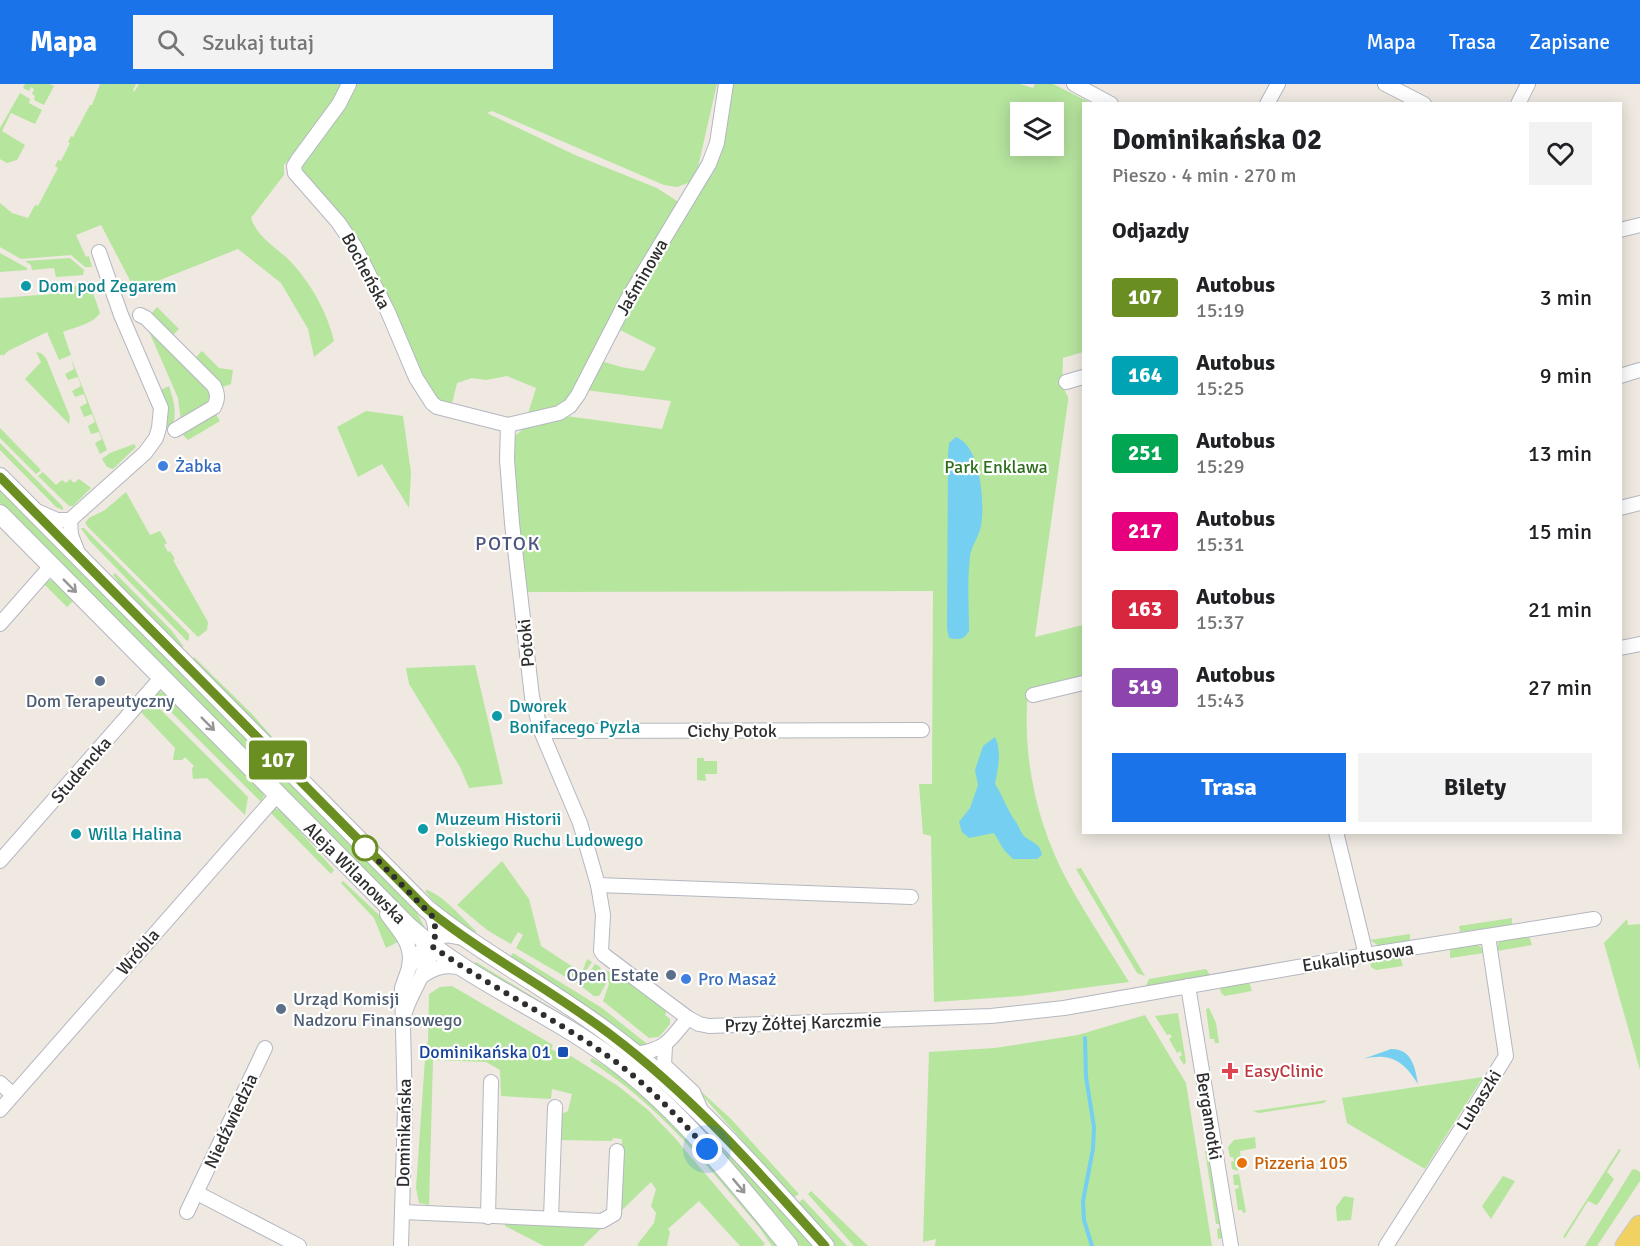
<!DOCTYPE html>
<html lang="pl">
<meta charset="utf-8">
<style>
:root{--surface:#fff;--page:#f2f2f2;--text:#202124;--muted:#757577;--accent:#1a73e8}
body{margin:0;font-family:Signika,sans-serif;background:var(--page);color:var(--text);height:100vh;display:flex;flex-direction:column;font-size:22px;white-space:nowrap}
*{box-sizing:border-box;margin:0}
p{font-size:20px;color:var(--muted)}
.icon{flex:none;width:33px;height:33px;fill:none;stroke:currentColor;stroke-width:2;stroke-linecap:round;stroke-linejoin:round}
.map{position:relative;flex:1;overflow:hidden}
.panel{position:absolute;left:1082px;top:18px;width:540px;height:732px;display:flex;flex-direction:column;background:var(--surface);border-radius:0px;box-shadow:0 3px 15px #0003}
.panel>*{flex:none}
.badge{padding:0 12px;border-radius:4px;font-size:21px;line-height:39px}
.buttons{position:absolute;left:1010px;top:18px;display:grid;gap:12px}
.buttons a{display:grid;place-items:center;width:54px;height:54px;border-radius:0px;background:var(--surface);box-shadow:0 3px 15px #0003;font-size:30px}
.you{position:absolute;width:30px;height:30px;margin:-15px;border:4px solid #fff;border-radius:50%;background:#1a73e8;box-shadow:0 0 0 9px #1a73e833}
.map>.badge{position:absolute;translate:-50% -50%;box-shadow:0 0 0 3px #fff}
h2{padding:0 30px;font-size:22px;line-height:54px}
.round{display:grid;place-items:center;flex:none;width:63px;height:63px;border-radius:0px;background:var(--page)}
.summary{display:flex;align-items:center;justify-content:space-between;height:102px;padding:0 30px}
h1{font-size:28px;font-weight:700;line-height:45px}
.cta{display:flex;gap:12px;margin-top:auto;padding:12px 30px}
.cta a{flex:1;height:69px;border-radius:0px;background:var(--accent);color:#fff;font-size:24px;font-weight:700;line-height:69px;text-align:center}
.cta a+a{background:var(--page);color:var(--text)}
ul{padding:0;list-style:none}
li{display:flex;align-items:center;gap:18px;height:78px;padding:0 30px}
li div{flex:1}
li b{display:block;font-size:22px}
li em{font-style:normal}
li .badge{min-width:66px;font-weight:700;text-align:center}
header{display:flex;align-items:center;gap:36px;box-sizing:border-box;height:84px;padding:0 30px;background:var(--accent);color:#fff}
header strong{font-size:28px}
nav{display:flex;gap:33px;margin-inline-start:auto;font-size:21px}
.search{width:420px;height:54px;background:var(--page);display:flex;align-items:center;gap:15px;box-sizing:border-box;padding:0 21px;border-radius:0px;color:var(--muted);font-size:22px}
.map>svg:first-child{display:block}
.green{fill:#b6e59e;fill-rule:evenodd}
.water{fill:#75cff0}
.lines{fill:none;stroke-linecap:round;stroke-linejoin:round}
.stream{stroke:#75cff0;stroke-width:4}
.street-casing{stroke:#b4b7c1;stroke-width:16}
.secondary-casing{stroke:#b4b7c1;stroke-width:20}
.primary-casing{stroke:#c9c9c9;stroke-width:23}
.street{stroke:#fff;stroke-width:14}
.secondary{stroke:#fff;stroke-width:18}
.primary{stroke:#f2d163;stroke-width:21}
.oneway{stroke:#969696}
.line-casing{stroke:#fff;stroke-width:14}
.line{stroke:#6b8e23;stroke-width:9}
.walk{stroke:#2e2e2e;stroke-width:6;stroke-dasharray:0 10.8}
.culture-dot{fill:#0f9aa8;stroke:#fff;stroke-width:2}
.shop-dot{fill:#3f7fe0;stroke:#fff;stroke-width:2}
.service-dot{fill:#5c6f8a;stroke:#fff;stroke-width:2}
.stop-dot{fill:#fff;stroke:#6b8e23;stroke-width:3}
.transit-dot{fill:#1a4fb4;stroke:#fff;stroke-width:2}
.health-dot{fill:#e0444e;stroke:#fff;stroke-width:2}
.food-dot{fill:#e8710a;stroke:#fff;stroke-width:2}
.labels{text-anchor:middle;stroke-width:4.5;stroke-linejoin:round;paint-order:stroke}
.street-label{font-size:18px;fill:#2e2e2e;stroke:#fff}
.culture-label{font-size:18px;fill:#0d838f;stroke:#fff;text-anchor:start}
.shop-label{font-size:18px;fill:#366cbe;stroke:#fff;text-anchor:start}
.park-label{font-size:18px;fill:#2c6e1b;stroke:#fff}
.service-label{font-size:18px;fill:#4e5e75;stroke:#fff}
.transit-label{font-size:18px;fill:#164399;stroke:#fff;text-anchor:end}
.health-label{font-size:18px;fill:#be3a42;stroke:#fff;text-anchor:start}
.food-label{font-size:18px;fill:#c56008;stroke:#fff;text-anchor:start}
.neighbourhood-label{font-size:20px;letter-spacing:1.5px;fill:#4d5680;stroke:#fff}
</style>
<header>
<strong>Mapa</strong>
<div class="search"><svg class="icon" aria-label="search" viewBox="0 0 24 24"><circle cx="10" cy="10" r="6"/><path d="M15 15l6 6"/></svg>Szukaj tutaj</div>
<nav><a>Mapa</a><a>Trasa</a><a>Zapisane</a></nav>
</header>
<div class="map">
<svg width="1640" height="1162" viewBox="0 0 1640 1162">
<rect width="100%" height="100%" fill="#efe9e1"/>
<g class="green">
<path d="M25 0H49L54 2 44 21 34 16 35 12 32 10 34 5 31 3 29 7 23 4Z"/>
<path d="M100 0H136L133 6 134 8 139 0H344C339 23 302 62 284 81V91L251 134C258 155 278 164 292 179 312 201 327 228 334 257L314 273 308 245 281 199 238 165 135 206 101 141 76 151 86 173 89 172 92 183H85L71 171 21 175 0 163V119L12 129 28 134 35 121 38 122 58 84 55 82 58 76 61 77 70 59 68 58 71 52 73 53 90 21H92Z"/>
<path d="M353 0H717L698 83 691 98 677 103 664 101 492 27 487 29 575 71 657 104 680 119 568 317 559 322 527 333 536 304 507 292 486 296 472 294 457 299 451 324 433 315 392 229 302 90 300 83Z"/>
<path d="M731 0H1020L1033 4 1035 0H1053L1091 19 1083 20V268L1063 274 1062 301 1068 313V317L1035 553 1083 541V592L1028 605C1022 673 1036 740 1069 800 1087 833 1109 865 1129 898L1021 912 934 918 931 752 923 750 919 700H932L933 507 524 508C522 456 513 405 514 353L526 342 566 332 662 345 671 317 585 306 601 277 621 283 644 287 656 264 618 245 657 172 710 91 712 92 722 60ZM1020 28H1053V62H1020Z"/>
<path d="M20 9 30 15 29 19 42 26 35 40 11 29 2 47 25 61 17 76 7 79 0 75V44Z"/>
<path d="M0 169 27 184V186L0 188Z"/>
<path d="M70 174 84 186 83 191 56 193 54 184 32 186 31 181 25 177Z"/>
<path d="M90 200 100 229C93 240 75 243 63 248L71 271 59 276 47 248 8 267 3 272 2 270 0 272V214L52 210V205Z"/>
<path d="M157 223 179 245 171 253 155 237 157 234 153 231H150Z"/>
<path d="M148 245 211 303 214 315 181 337 178 314Z"/>
<path d="M202 267 219 284 233 286 231 300 220 304 194 275Z"/>
<path d="M36 268 41 269 46 274 70 333 69 340 25 295 41 278Z"/>
<path d="M71 274 107 366 100 370 95 359 102 355 99 348 91 350 88 342 95 338 92 330 84 333 80 323 87 319 84 310 75 313 72 307 81 302 78 293 68 296 65 290 74 285Z"/>
<path d="M169 302C173 315 178 328 172 342L166 345 167 322 161 306Z"/>
<path d="M214 327 220 337 188 356 179 347Z"/>
<path d="M366 327 403 332 411 389 409 424 382 380 358 393 337 343Z"/>
<path d="M0 344 41 386 36 390 0 354Z"/>
<path d="M0 359 63 423V426L56 423 0 366Z"/>
<path d="M134 360 136 363 113 385 107 383 102 375 110 369Z"/>
<path d="M43 388 56 401 62 396 66 399 70 395 74 399 79 395 91 404 73 422H69L38 392Z"/>
<path d="M0 405 415 825 425 844 417 841 0 419Z"/>
<path d="M126 408 150 451 160 447 167 459 164 461 168 468 170 467 175 475 173 476 208 538 207 546 198 553 87 442 85 439 89 434 105 426Z"/>
<path d="M81 444H84L189 550V555L187 557 90 457Z"/>
<path d="M115 489 172 547 184 563H180L129 513 113 491Z"/>
<path d="M49 496 54 497 74 516 67 523 44 500Z"/>
<path d="M194 573 252 630 297 681 193 577Z"/>
<path d="M475 581 503 700 469 704 460 683 409 600 406 584Z"/>
<path d="M158 607 165 609 263 708 264 712 261 718 154 611Z"/>
<path d="M150 615 248 713 245 731 207 694 193 695 192 685 194 682 185 673 182 676H173L175 664 140 627Z"/>
<path d="M697 674H704V677H717V690H705L706 697 697 696Z"/>
<path d="M274 724 281 726 334 786 331 790 270 728Z"/>
<path d="M502 777 529 815 541 862 582 889 587 875 592 878 578 898 576 899 516 864 523 851 518 848 511 860 487 846 457 821Z"/>
<path d="M1081 784 1145 892 1137 889 1076 785Z"/>
<path d="M343 797 377 829 400 857 386 864 374 834 341 799Z"/>
<path d="M427 806C444 812 462 834 476 847V851C457 838 439 826 425 807Z"/>
<path d="M1512 834V841L1460 848 1459 842Z"/>
<path d="M1627 835 1628 841 1640 840V986L1604 859Z"/>
<path d="M1410 850V858L1379 862 1370 856Z"/>
<path d="M1529 852 1532 861 1497 867 1498 859 1502 857Z"/>
<path d="M1476 860 1481 863 1484 869 1450 874V865Z"/>
<path d="M513 869 602 924 651 963 637 961 510 873Z"/>
<path d="M1400 873 1403 882 1376 886 1371 883 1370 878Z"/>
<path d="M476 878 609 959 690 1028 815 1162H800L702 1047 474 881Z"/>
<path d="M595 880 600 883 606 900 599 912H594L582 903 581 901Z"/>
<path d="M1206 885 1211 892 1146 902 1149 895Z"/>
<path d="M605 886 610 888 612 886 667 926 665 931 670 935V940L659 953 649 954 603 917 609 900Z"/>
<path d="M1249 898 1252 907 1225 912 1221 909 1220 904Z"/>
<path d="M452 902 553 961 551 965 566 973 568 970 618 1002 648 1026 674 1053 765 1160 763 1162H740L699 1117 668 1145 670 1148 667 1162H639L637 1161 654 1139 656 1129 651 1122 656 1105 651 1098 618 1130 622 1055 613 1054 612 1057 558 1056 559 1031 568 1027 572 1010 552 1005 551 1015 501 1012 500 986 486 978 433 976 429 1121 419 1119 416 1104 425 975 423 970 428 957 429 910 440 903Z"/>
<path d="M1209 924 1216 939 1219 959H1215L1214 955H1210L1206 925Z"/>
<path d="M1178 929 1186 978 1184 981 1179 973 1182 971 1180 967 1177 969 1169 955 1172 953 1170 950 1167 951 1155 932Z"/>
<path d="M1145 931 1186 999 1212 1162H935L936 1155 923 1158 929 968 995 964 1078 951Z"/>
<path d="M592 974C669 1019 723 1096 780 1162H772L759 1143C706 1081 659 1021 590 977Z"/>
<path d="M668 977 731 1035 799 1110 793 1114 695 1003Z"/>
<path d="M1483 993 1425 1085 1347 1039 1342 1014Z"/>
<path d="M1327 1016 1324 1019 1259 1029 1253 1027Z"/>
<path d="M1255 1053 1256 1064 1240 1067 1241 1075 1237 1076 1238 1087 1232 1085 1231 1078 1234 1077 1233 1073H1230L1228 1063 1234 1056Z"/>
<path d="M1619 1065 1621 1066 1607 1088 1614 1095 1598 1120 1596 1121 1588 1117 1565 1154 1563 1153Z"/>
<path d="M1205 1067H1209L1224 1154 1218 1155 1217 1145 1220 1144 1219 1140H1216Z"/>
<path d="M1635 1085 1640 1088V1097L1597 1162H1585L1632 1086Z"/>
<path d="M1239 1090 1246 1128 1243 1129 1242 1126H1238L1235 1105 1239 1104 1238 1101H1234L1233 1091Z"/>
<path d="M1503 1092 1515 1097 1491 1135 1482 1122Z"/>
<path d="M811 1107 868 1162H854L808 1110Z"/>
<path d="M1344 1112 1354 1114 1351 1136 1337 1137 1336 1123Z"/>
<path d="M803 1115 847 1162H835L798 1119Z"/>
<path d="M505 1139 604 1142 583 1162H544L505 1142Z"/>
</g>
<g class="water">
<path d="M956 353C981 362 985 420 981 442 979 453 971 462 970 473 967 497 969 523 969 547 964 556 959 556 949 554L947 545 948 371 949 359Z"/>
<path d="M995 653C1002 667 998 684 995 700 1003 712 1007 726 1016 738 1019 742 1020 747 1023 751 1031 759 1040 758 1042 771L1037 775H1013L1004 766 994 749 969 754 962 748 959 738 970 724 978 701 975 686 983 662Z"/>
<path d="M1391 965C1412 965 1415 983 1418 1000 1404 977 1390 968 1363 975Z"/>
</g>
<g class="lines">
<path class="stream" d="M1085 954 1086 993 1094 1043 1093 1065 1083 1117 1084 1136 1092 1162"/>
<g class="street-casing">
<g id="street">
<path d="M349 0 339 20 297 77 294 82 295 89 338 138 355 163 388 228 416 294 432 319 437 323 508 341 559 329 570 322 578 311 627 216 709 80 717 59 726 0"/>
<path d="M1074 0 1111 20"/>
<path d="M1385 0 1424 20"/>
<path d="M1267 20 1278 0"/>
<path d="M1518 20 1528 0"/>
<path d="M1620 146 1640 141"/>
<path d="M140 231 146 234 214 302C218 310 218 315 214 323L175 346"/>
<path d="M1620 292 1640 286"/>
<path d="M1066 298 1083 293"/>
<path d="M508 341 507 376 512 439 532 613 541 647 580 739 598 801 603 831 601 867 604 871 688 934C669 957 667 965 636 970"/>
<path d="M1620 424 1640 419"/>
<path d="M39 428 57 436H70L71 451 78 469"/>
<path d="M70 436 145 369 156 354 159 344 161 324 121 231 99 168"/>
<path d="M0 540 51 482"/>
<path d="M1620 564 1640 560"/>
<path d="M1033 611 1083 599"/>
<path d="M541 647 922 646"/>
<path d="M1336 748 1366 871"/>
<path d="M0 777 161 594"/>
<path d="M598 801 911 813"/>
<path d="M387 830C398 846 414 860 409 882"/>
<path d="M422 892C435 883 446 880 462 884"/>
<path d="M1188 902 1231 1162"/>
<path d="M405 928C414 898 451 856 428 826"/>
<path d="M688 934 699 940 709 942 991 932 1064 924 1366 871 1594 835"/>
<path d="M665 962 664 981 693 1008 700 1024"/>
<path d="M0 999 13 1011"/>
<path d="M0 1026 277 711"/>
<path d="M197 1109 299 1162"/>
<path d="M187 1128 265 964"/>
<path d="M403 1128 602 1137 614 1130 617 1067"/>
<path d="M488 1133 491 998"/>
<path d="M551 1134 555 1023"/>
<path d="M401 1162 405 1024 402 904 409 884 427 859 446 851 464 854"/>
<path d="M1386 1162 1468 1034 1506 972 1488 852"/>
</g>
</g>
<g class="secondary-casing">
<g id="secondary">
<path d="M0 393 427 825C485 872 552 906 611 951 692 1012 758 1087 825 1162"/>
<path d="M0 430 409 843C469 897 547 926 611 974 681 1026 734 1096 789 1162"/>
</g>
</g>
<g class="primary-casing">
<path id="primary" d="M1626 1162 1640 1142"/>
</g>
<use href="#street" class="street"/>
<use href="#secondary" class="secondary"/>
<use href="#primary" class="primary"/>
</g>
<defs><path id="oneway-shaft" d="M-6 0H5M1.5-3L5.5 0L1.5 3" fill="none" stroke-width="1.6" stroke-linecap="round" stroke-linejoin="round" transform="scale(1.5)"/></defs>
<g class="oneway">
<use href="#oneway-shaft" transform="translate(70 502) rotate(45)"/>
<use href="#oneway-shaft" transform="translate(208 640) rotate(45)"/>
<use href="#oneway-shaft" transform="translate(739 1102) rotate(50)"/>
</g>
<g class="lines">
<g class="line-casing">
<path id="line" d="M0 393 427 825C485 872 552 906 611 951 692 1012 758 1087 825 1162"/>
</g>
<use href="#line" class="line"/>
<path class="walk" d="M365 764 361 759 432 832 436 846 433 863C490 903 553 933 609 973 646 999 677 1032 707 1065"/>
</g>
<g class="culture-dot">
<circle cx="26" cy="202" r="6"/>
<circle cx="497" cy="632" r="6"/>
<circle cx="423" cy="745" r="6"/>
<circle cx="76" cy="750" r="6"/>
</g>
<g class="shop-dot">
<circle cx="163" cy="382" r="6"/>
<circle cx="686" cy="895" r="6"/>
</g>
<g class="service-dot">
<circle cx="100" cy="597" r="6"/>
<circle cx="671" cy="891" r="6"/>
<circle cx="281" cy="925" r="6"/>
</g>
<circle class="stop-dot" cx="365" cy="764" r="12"/>
<rect class="transit-dot" x="557" y="962" width="12" height="12" rx="3"/>
<path class="health-dot" d="M1227 978h6v6h6v6h-6v6h-6v-6h-6v-6h6z"/>
<circle class="food-dot" cx="1242" cy="1079" r="6"/>
<g class="labels">
<g class="street-label">
<text transform="translate(366 187) rotate(62)" y="6">Bocheńska</text>
<text transform="translate(642 193) rotate(-60)" y="6">Jaśminowa</text>
<text transform="translate(526 559) rotate(-95)" y="6">Potoki</text>
<text x="732" y="653">Cichy Potok</text>
<text transform="translate(81 686) rotate(-49)" y="6">Studencka</text>
<text transform="translate(355 789) rotate(45)" y="6">Aleja Wilanowska</text>
<text transform="translate(138 868) rotate(-49)" y="6">Wróbla</text>
<text transform="translate(1358 873) rotate(-9)" y="6">Eukaliptusowa</text>
<text transform="translate(803 939) rotate(-2)" y="6">Przy Żółtej Karczmie</text>
<text transform="translate(1479 1016) rotate(-58)" y="6">Lubaszki</text>
<text transform="translate(1209 1032) rotate(81)" y="6">Bergamotki</text>
<text transform="translate(231 1037) rotate(-65)" y="6">Niedźwiedzia</text>
<text transform="translate(404 1049) rotate(-89)" y="6">Dominikańska</text>
</g>
<g class="culture-label">
<text x="38" y="208">Dom pod Zegarem</text>
<text x="509" y="628">Dworek<tspan x="509" dy="21">Bonifacego Pyzla</tspan></text>
<text x="435" y="741">Muzeum Historii<tspan x="435" dy="21">Polskiego Ruchu Ludowego</tspan></text>
<text x="88" y="756">Willa Halina</text>
</g>
<g class="shop-label">
<text x="175" y="388">Żabka</text>
<text x="698" y="901">Pro Masaż</text>
</g>
<g class="park-label">
<text x="996" y="389">Park Enklawa</text>
</g>
<g class="service-label">
<text x="100" y="623">Dom Terapeutyczny</text>
<text x="659" y="897" text-anchor="end">Open Estate</text>
<text x="293" y="921" text-anchor="start">Urząd Komisji<tspan x="293" dy="21">Nadzoru Finansowego</tspan></text>
</g>
<g class="transit-label">
<text x="551" y="974">Dominikańska 01</text>
</g>
<g class="health-label">
<text x="1244" y="993">EasyClinic</text>
</g>
<g class="food-label">
<text x="1254" y="1085">Pizzeria 105</text>
</g>
<g class="neighbourhood-label">
<text x="508" y="466">POTOK</text>
</g>
</g>
</svg>
<div class="buttons">
<a><svg class="icon" aria-label="layers" viewBox="0 0 24 24"><path d="M12 4l9 5-9 5-9-5zM3 14l9 5 9-5"/></svg></a>
</div>
<div class="you" style="left:707px;top:1065px"></div>
<b class="badge" style="left:278px;top:676px;background:#6b8e23;color:#fff">107</b>
<section class="panel">
<div class="summary"><div><h1>Dominikańska 02</h1><p>Pieszo · 4 min · 270 m</p></div><a class="round"><svg class="icon" aria-label="heart" viewBox="0 0 24 24"><path d="M12 20l-8-8c-3-5 5-10 8-4 3-6 11-1 8 4z"/></svg></a></div>
<h2>Odjazdy</h2>
<ul>
<li><span class="badge" style="background:#6b8e23;color:#fff">107</span><div><b>Autobus</b><p>15:19</p></div><em>3 min</em></li>
<li><span class="badge" style="background:#00a3b4;color:#fff">164</span><div><b>Autobus</b><p>15:25</p></div><em>9 min</em></li>
<li><span class="badge" style="background:#00a651;color:#fff">251</span><div><b>Autobus</b><p>15:29</p></div><em>13 min</em></li>
<li><span class="badge" style="background:#e6007e;color:#fff">217</span><div><b>Autobus</b><p>15:31</p></div><em>15 min</em></li>
<li><span class="badge" style="background:#d7263d;color:#fff">163</span><div><b>Autobus</b><p>15:37</p></div><em>21 min</em></li>
<li><span class="badge" style="background:#8e44ad;color:#fff">519</span><div><b>Autobus</b><p>15:43</p></div><em>27 min</em></li>
</ul>
<div class="cta"><a>Trasa</a><a>Bilety</a></div>
</section>
</div>
